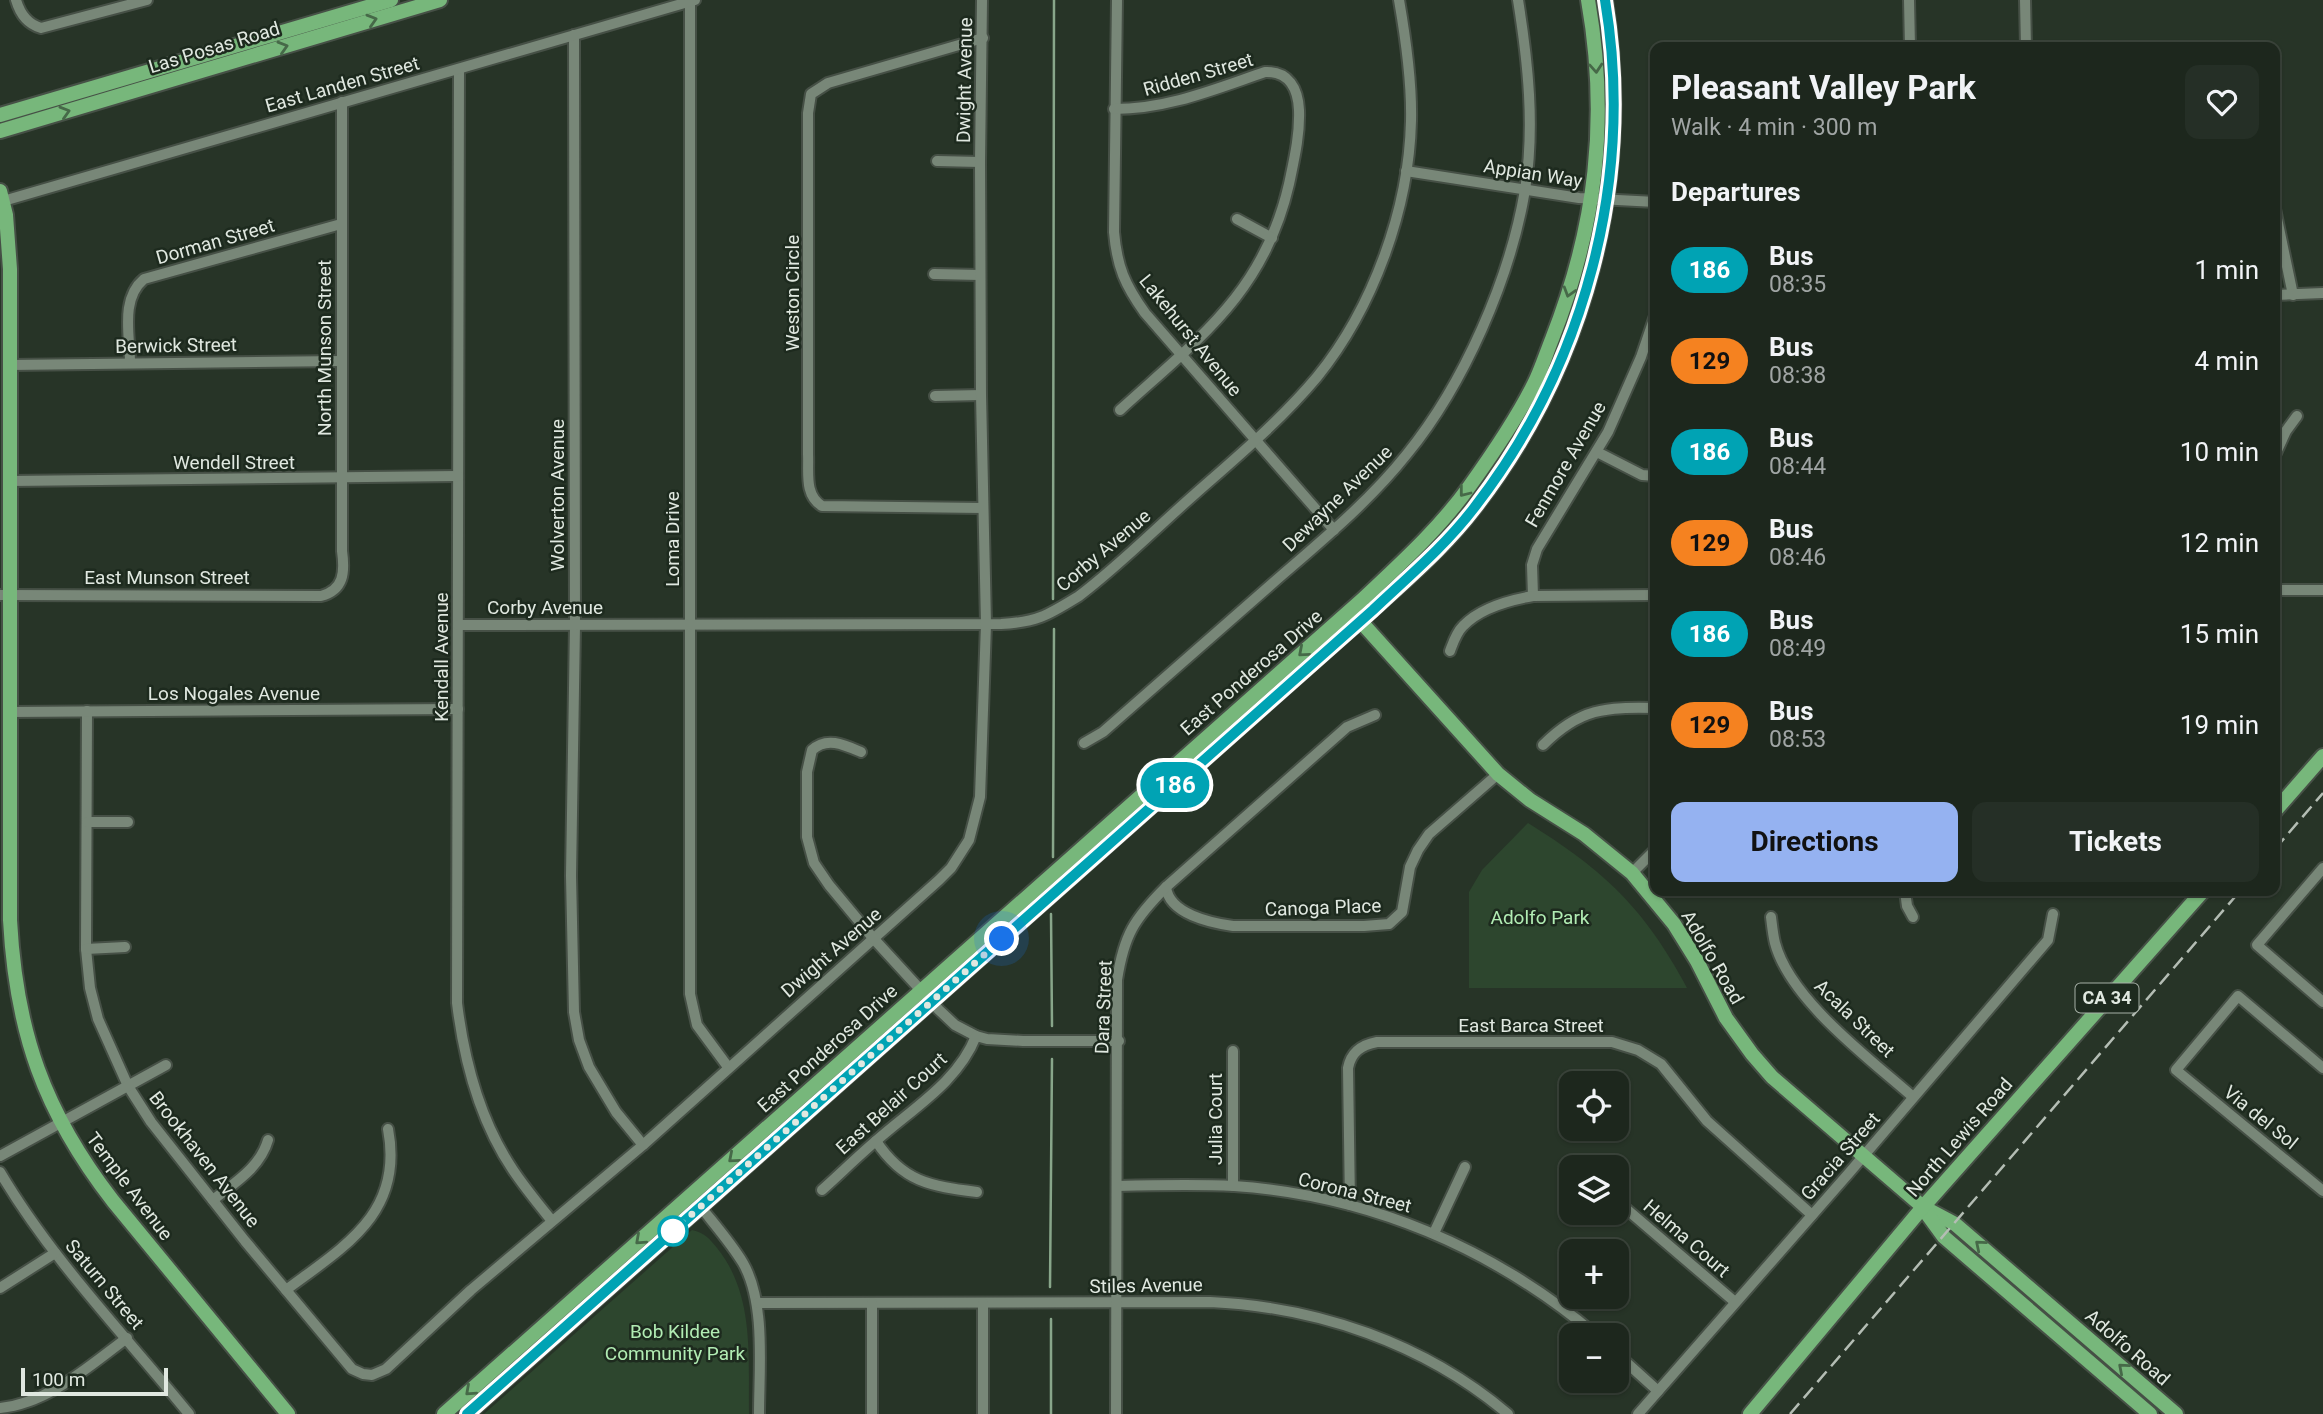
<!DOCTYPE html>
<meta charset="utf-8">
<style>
:root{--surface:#1d271d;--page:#252f26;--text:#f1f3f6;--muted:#a0a5a4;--line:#3b443b;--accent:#95b2f1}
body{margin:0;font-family:Roboto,sans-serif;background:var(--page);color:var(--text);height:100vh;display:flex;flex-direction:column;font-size:26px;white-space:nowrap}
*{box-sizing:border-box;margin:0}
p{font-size:23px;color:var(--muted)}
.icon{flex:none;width:38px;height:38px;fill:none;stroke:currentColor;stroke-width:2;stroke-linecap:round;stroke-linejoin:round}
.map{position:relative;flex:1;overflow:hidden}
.drawer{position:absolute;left:1650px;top:42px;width:630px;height:854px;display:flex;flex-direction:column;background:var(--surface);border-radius:14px;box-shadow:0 2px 5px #0004,0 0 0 2px var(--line)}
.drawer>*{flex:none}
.badge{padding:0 14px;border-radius:23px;font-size:24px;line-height:46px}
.tools{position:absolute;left:1559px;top:1071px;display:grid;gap:14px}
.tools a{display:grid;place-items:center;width:70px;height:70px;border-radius:14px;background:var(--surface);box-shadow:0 2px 5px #0004,0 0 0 2px var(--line);font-size:35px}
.scale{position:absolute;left:21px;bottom:18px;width:147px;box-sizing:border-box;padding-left:7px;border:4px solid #e0e8e0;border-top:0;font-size:19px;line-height:24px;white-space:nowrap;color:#e0e8e0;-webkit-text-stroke:5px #1d2a1e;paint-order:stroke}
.you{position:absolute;width:35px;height:35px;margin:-18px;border:5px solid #fff;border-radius:50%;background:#1a73e8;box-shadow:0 0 0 10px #1a73e833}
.map>.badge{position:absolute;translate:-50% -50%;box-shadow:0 0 0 4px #fff}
h2{padding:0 21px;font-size:26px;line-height:63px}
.round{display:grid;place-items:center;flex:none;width:74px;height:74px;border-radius:14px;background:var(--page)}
.overview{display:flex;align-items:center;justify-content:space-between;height:119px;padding:0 21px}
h1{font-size:33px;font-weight:700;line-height:52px}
.action{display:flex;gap:14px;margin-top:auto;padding:14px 21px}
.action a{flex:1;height:80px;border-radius:14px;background:var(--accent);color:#111;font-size:28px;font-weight:700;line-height:80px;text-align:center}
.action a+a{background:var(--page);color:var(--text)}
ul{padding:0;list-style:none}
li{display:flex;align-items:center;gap:21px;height:91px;padding:0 21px}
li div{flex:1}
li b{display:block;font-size:26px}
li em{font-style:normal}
li .badge{min-width:77px;font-weight:700;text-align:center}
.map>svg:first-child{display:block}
.green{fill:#2d462e}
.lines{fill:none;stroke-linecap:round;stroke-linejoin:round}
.stream{stroke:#88a68a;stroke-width:2.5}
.minor-casing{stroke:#465046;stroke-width:14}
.major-casing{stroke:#465046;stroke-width:18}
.minor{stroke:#788778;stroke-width:10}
.major{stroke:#77b77b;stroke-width:14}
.rail{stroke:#b4bdb4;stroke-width:2.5;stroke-dasharray:14 7;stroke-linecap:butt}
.oneway{stroke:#466948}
.line-casing{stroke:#fff;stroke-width:16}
.line{stroke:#00a3b4;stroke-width:10}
.walk{stroke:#e0e8e0;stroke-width:7;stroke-dasharray:0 12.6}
.stop-dot{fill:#fff;stroke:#00a3b4;stroke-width:3.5}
.labels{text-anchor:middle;stroke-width:5;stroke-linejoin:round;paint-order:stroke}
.shield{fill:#1d2a1e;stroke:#a6afa6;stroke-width:2}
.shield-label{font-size:18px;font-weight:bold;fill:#e0e8e0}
.street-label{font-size:19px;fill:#e0e8e0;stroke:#1d2a1e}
.park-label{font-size:19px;fill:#b1ecb3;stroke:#1d2a1e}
</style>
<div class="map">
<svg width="2323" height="1414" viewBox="0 0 2323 1414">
<rect width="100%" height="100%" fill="#273427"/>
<g class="green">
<path d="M1528 823C1605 871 1644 908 1687 988H1469V892L1482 870Z"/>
<path d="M692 1230C705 1233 709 1238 717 1248 755 1295 748 1357 749 1414H484Z"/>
</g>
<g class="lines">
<g class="stream">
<path d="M1053 599 1054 0"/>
<path d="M1053 857 1054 629"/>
<path d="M1051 914 1052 1026"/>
<path d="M1050 1287 1052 1059"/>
<path d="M1051 1319V1414"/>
</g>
<g class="minor-casing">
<g id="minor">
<path d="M16 0C20 14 27 24 41 28L147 0"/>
<path d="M690 0V994L697 1025 728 1067"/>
<path d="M1117 0 1114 232C1117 267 1125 285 1145 313L1334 530"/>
<path d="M1909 0 1910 47"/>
<path d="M2025 0 2026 47"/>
<path d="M574 35 575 625 571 876 574 1012 579 1040 589 1067 616 1112 643 1145"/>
<path d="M983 38 828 83 811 94 808 113V454C809 472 804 495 822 506L983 508"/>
<path d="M459 69 457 1003C464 1060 480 1121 513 1170 525 1188 539 1205 552 1221"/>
<path d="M1114 109C1168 109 1215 89 1265 72 1289 71 1298 89 1299 110 1300 135 1294 160 1289 184 1264 293 1198 339 1120 410"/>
<path d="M937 161 980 162"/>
<path d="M1406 171 1579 198 1656 202"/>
<path d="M0 202 695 0"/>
<path d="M2275 209 2293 295"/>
<path d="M1237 219 1272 238"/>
<path d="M934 274 980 275"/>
<path d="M2275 295 2323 293"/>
<path d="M130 363C130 336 120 299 144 279L341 224"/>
<path d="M10 365 342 361"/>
<path d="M935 396 981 395"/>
<path d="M1597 452 1642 475 1656 476"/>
<path d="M2275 455 2286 431 2297 416"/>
<path d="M10 481 458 476"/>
<path d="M2275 590H2323"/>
<path d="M0 595 321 596C344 590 345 572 342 551V102"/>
<path d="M1533 596 1532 565 1537 549 1608 432 1641 357 1656 313"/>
<path d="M458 625 1001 624C1038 622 1048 615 1079 596 1120 565 1156 528 1195 494 1237 457 1281 420 1317 377 1373 308 1409 209 1411 121 1412 81 1406 40 1399 0"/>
<path d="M1450 651C1453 643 1456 633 1463 626 1480 608 1510 600 1533 596L1656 595"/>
<path d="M87 711 86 949 90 988 98 1019 128 1086 151 1122 245 1241 352 1369 363 1374 372 1375 386 1369 471 1290 643 1145 939 880 951 868 969 840 980 797 986 624 981 395 980 162 982 0"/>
<path d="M9 712 458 709"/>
<path d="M1084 743 1103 732C1160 682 1217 632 1274 582 1320 542 1369 502 1407 454 1464 384 1510 279 1525 190 1535 127 1528 62 1518 0"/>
<path d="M1543 745C1580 708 1605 707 1656 708"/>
<path d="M861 752C845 745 827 736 812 750L807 772V837L814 863 829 885 873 938 939 1010 955 1025 976 1036 987 1039 1023 1041H1119"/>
<path d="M87 822H128"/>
<path d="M2323 868 2257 945 2323 1002"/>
<path d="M1632 873 1656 849"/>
<path d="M1166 887C1169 914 1211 923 1233 926H1364L1389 924 1402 912 1410 867 1418 850 1429 834 1498 774"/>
<path d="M1905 891 1907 906 1913 917"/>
<path d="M1771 917C1772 925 1773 935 1775 943 1790 1000 1870 1059 1913 1097"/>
<path d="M86 949 125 947"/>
<path d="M1233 1051V1186"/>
<path d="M2323 1068 2238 996 2176 1070 2323 1191"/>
<path d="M876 1141C903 1182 930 1186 977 1192"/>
<path d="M0 1156 166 1065"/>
<path d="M0 1172C52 1260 125 1335 189 1414"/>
<path d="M1117 1186C1155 1185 1195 1184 1234 1186 1369 1195 1493 1248 1596 1335"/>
<path d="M822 1190C840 1174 858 1156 877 1140 913 1108 958 1082 976 1036"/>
<path d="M213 1200C234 1183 260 1168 268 1140"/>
<path d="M1617 1201 1735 1302"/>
<path d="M1350 1205 1348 1068C1351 1052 1361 1045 1377 1042H1612L1638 1050 1661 1064 1707 1121 1812 1215"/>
<path d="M700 1206C715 1225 731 1243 743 1263 766 1303 759 1369 759 1414"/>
<path d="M1434 1233 1465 1167"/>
<path d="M0 1288 55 1253"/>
<path d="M286 1290C345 1246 404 1213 388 1129"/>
<path d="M758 1303 1210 1302C1318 1307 1424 1343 1508 1414"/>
<path d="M872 1303V1414"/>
<path d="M983 1303V1414"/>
<path d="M1617 1354 1658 1391"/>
<path d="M0 1408C49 1403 89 1366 127 1338"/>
<path d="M1116 1414 1117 980C1124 935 1134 919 1166 887L1347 727 1375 715"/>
<path d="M1638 1414 1849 1173 2048 940 2053 914"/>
</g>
</g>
<g class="major-casing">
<g id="major">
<path d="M0 115 391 0"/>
<path d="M0 131 440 0"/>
<path d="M0 191 6 215 10 269V920C16 1032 44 1112 113 1201L288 1414"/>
<path d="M1354 614 1498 774 1530 800 1584 834 1632 873 1674 924 1697 961 1726 1018 1752 1054 1772 1077 1923 1207 1955 1224 2176 1414"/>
<path d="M2275 811 2323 756"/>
<path d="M1925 1211 1944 1237 2150 1414"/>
<path d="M444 1414 1363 599C1400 564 1439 529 1469 487 1492 455 1516 420 1534 384 1541 370 1546 354 1552 339 1596 227 1609 119 1588 0"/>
<path d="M467 1414 1373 609C1408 578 1445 546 1474 508 1586 364 1634 180 1605 0"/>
<path d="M1750 1414 1923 1207 2203 891"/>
</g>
</g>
<use href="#minor" class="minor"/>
<use href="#major" class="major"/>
<g class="rail">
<path d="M2275 849 2323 793"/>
<path d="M1790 1414 2240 891"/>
</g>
</g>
<defs><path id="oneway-chevron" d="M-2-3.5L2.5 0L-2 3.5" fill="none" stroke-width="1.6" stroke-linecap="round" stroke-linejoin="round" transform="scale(1.75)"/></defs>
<g class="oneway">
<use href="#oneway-chevron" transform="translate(372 20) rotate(-17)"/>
<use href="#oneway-chevron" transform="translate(283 47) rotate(-17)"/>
<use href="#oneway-chevron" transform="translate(1596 68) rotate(86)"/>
<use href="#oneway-chevron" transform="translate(65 112) rotate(-17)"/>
<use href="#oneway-chevron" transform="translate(1569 292) rotate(107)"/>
<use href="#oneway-chevron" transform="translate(1464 492) rotate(128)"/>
<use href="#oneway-chevron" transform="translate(1303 652) rotate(139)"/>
<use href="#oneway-chevron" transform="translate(733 1158) rotate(139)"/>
<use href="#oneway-chevron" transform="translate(640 1240) rotate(138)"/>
<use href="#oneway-chevron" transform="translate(1980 1245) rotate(-140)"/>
<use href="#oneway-chevron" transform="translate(2123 1368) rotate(-139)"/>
<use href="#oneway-chevron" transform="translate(470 1391) rotate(138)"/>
</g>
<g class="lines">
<g class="line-casing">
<path id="line" d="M467 1414 1373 610C1408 577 1445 546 1474 508 1585 365 1635 179 1605 0"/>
</g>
<use href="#line" class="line"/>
<path class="walk" d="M673 1231 1002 939"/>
</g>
<circle class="stop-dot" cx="673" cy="1231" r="14"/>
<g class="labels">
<rect class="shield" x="2075.5" y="983.5" width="63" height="29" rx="5"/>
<g class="shield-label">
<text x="2107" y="1004">CA 34</text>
</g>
<g class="street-label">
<text transform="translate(214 47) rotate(-17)" y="7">Las Posas Road</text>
<text transform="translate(1198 74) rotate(-16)" y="7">Ridden Street</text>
<text transform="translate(964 80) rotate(-89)" y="7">Dwight Avenue</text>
<text transform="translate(342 84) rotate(-16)" y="7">East Landen Street</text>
<text transform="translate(1533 173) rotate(9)" y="7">Appian Way</text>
<text transform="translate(215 241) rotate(-16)" y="7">Dorman Street</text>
<text transform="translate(792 293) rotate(-90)" y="7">Weston Circle</text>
<text transform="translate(1191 335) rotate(51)" y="7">Lakehurst Avenue</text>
<text transform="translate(176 345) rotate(-1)" y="7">Berwick Street</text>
<text transform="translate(324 348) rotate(-90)" y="7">North Munson Street</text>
<text x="234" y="469">Wendell Street</text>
<text transform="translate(1565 464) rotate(-60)" y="7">Fenmore Avenue</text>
<text transform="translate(557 495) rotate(-90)" y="7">Wolverton Avenue</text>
<text transform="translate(1337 498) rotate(-44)" y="7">Dewayne Avenue</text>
<text transform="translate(672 539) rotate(-90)" y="7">Loma Drive</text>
<text transform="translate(1103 550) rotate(-40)" y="7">Corby Avenue</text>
<text x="167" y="584">East Munson Street</text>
<text x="545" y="614">Corby Avenue</text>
<text transform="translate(441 657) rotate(-90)" y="7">Kendall Avenue</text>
<text transform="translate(1251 672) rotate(-41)" y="7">East Ponderosa Drive</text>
<text x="234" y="700">Los Nogales Avenue</text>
<text transform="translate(1323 907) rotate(-2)" y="7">Canoga Place</text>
<text transform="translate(831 952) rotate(-41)" y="7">Dwight Avenue</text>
<text transform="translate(1713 957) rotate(60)" y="7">Adolfo Road</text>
<text transform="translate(1103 1007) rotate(-88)" y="7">Dara Street</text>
<text transform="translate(1855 1018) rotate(44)" y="7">Acala Street</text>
<text x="1531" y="1032">East Barca Street</text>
<text transform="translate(827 1048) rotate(-42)" y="7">East Ponderosa Drive</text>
<text transform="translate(891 1103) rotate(-42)" y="7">East Belair Court</text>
<text transform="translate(2261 1117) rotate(39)" y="7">Via del Sol</text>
<text transform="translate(1215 1119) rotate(-90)" y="7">Julia Court</text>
<text transform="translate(1959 1137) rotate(-49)" y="7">North Lewis Road</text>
<text transform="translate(1840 1156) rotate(-49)" y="7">Gracia Street</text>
<text transform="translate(205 1159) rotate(52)" y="7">Brookhaven Avenue</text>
<text transform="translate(130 1186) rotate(53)" y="7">Temple Avenue</text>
<text transform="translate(1355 1192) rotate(14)" y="7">Corona Street</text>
<text transform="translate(1687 1238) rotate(41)" y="7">Helma Court</text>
<text transform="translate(105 1284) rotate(50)" y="7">Saturn Street</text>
<text transform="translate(1146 1285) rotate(-1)" y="7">Stiles Avenue</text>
<text transform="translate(2128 1347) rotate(41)" y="7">Adolfo Road</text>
</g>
<g class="park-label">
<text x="1540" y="924">Adolfo Park</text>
<text x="675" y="1338">Bob Kildee<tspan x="675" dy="22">Community Park</tspan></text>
</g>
</g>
</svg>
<div class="tools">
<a><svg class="icon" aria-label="locate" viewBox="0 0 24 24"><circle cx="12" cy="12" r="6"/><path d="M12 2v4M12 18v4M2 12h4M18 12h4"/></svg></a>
<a><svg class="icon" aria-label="layers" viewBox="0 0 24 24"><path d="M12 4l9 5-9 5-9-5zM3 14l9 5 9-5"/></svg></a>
<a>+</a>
<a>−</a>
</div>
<div class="scale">100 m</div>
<div class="you" style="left:1002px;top:939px"></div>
<b class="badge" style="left:1175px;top:785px;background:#00a3b4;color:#fff">186</b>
<section class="drawer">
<div class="overview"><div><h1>Pleasant Valley Park</h1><p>Walk · 4 min · 300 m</p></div><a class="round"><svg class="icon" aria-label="heart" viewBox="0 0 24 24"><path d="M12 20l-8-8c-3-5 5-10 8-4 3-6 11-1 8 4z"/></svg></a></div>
<h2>Departures</h2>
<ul>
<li><span class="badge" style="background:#00a3b4;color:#fff">186</span><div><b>Bus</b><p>08:35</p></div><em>1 min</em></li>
<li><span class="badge" style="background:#f58220;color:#111">129</span><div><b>Bus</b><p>08:38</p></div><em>4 min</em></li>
<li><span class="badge" style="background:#00a3b4;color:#fff">186</span><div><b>Bus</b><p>08:44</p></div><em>10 min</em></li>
<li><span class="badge" style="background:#f58220;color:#111">129</span><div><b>Bus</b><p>08:46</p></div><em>12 min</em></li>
<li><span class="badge" style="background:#00a3b4;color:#fff">186</span><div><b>Bus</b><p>08:49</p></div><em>15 min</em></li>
<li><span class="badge" style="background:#f58220;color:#111">129</span><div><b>Bus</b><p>08:53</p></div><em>19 min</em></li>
</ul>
<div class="action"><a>Directions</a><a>Tickets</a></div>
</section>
</div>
